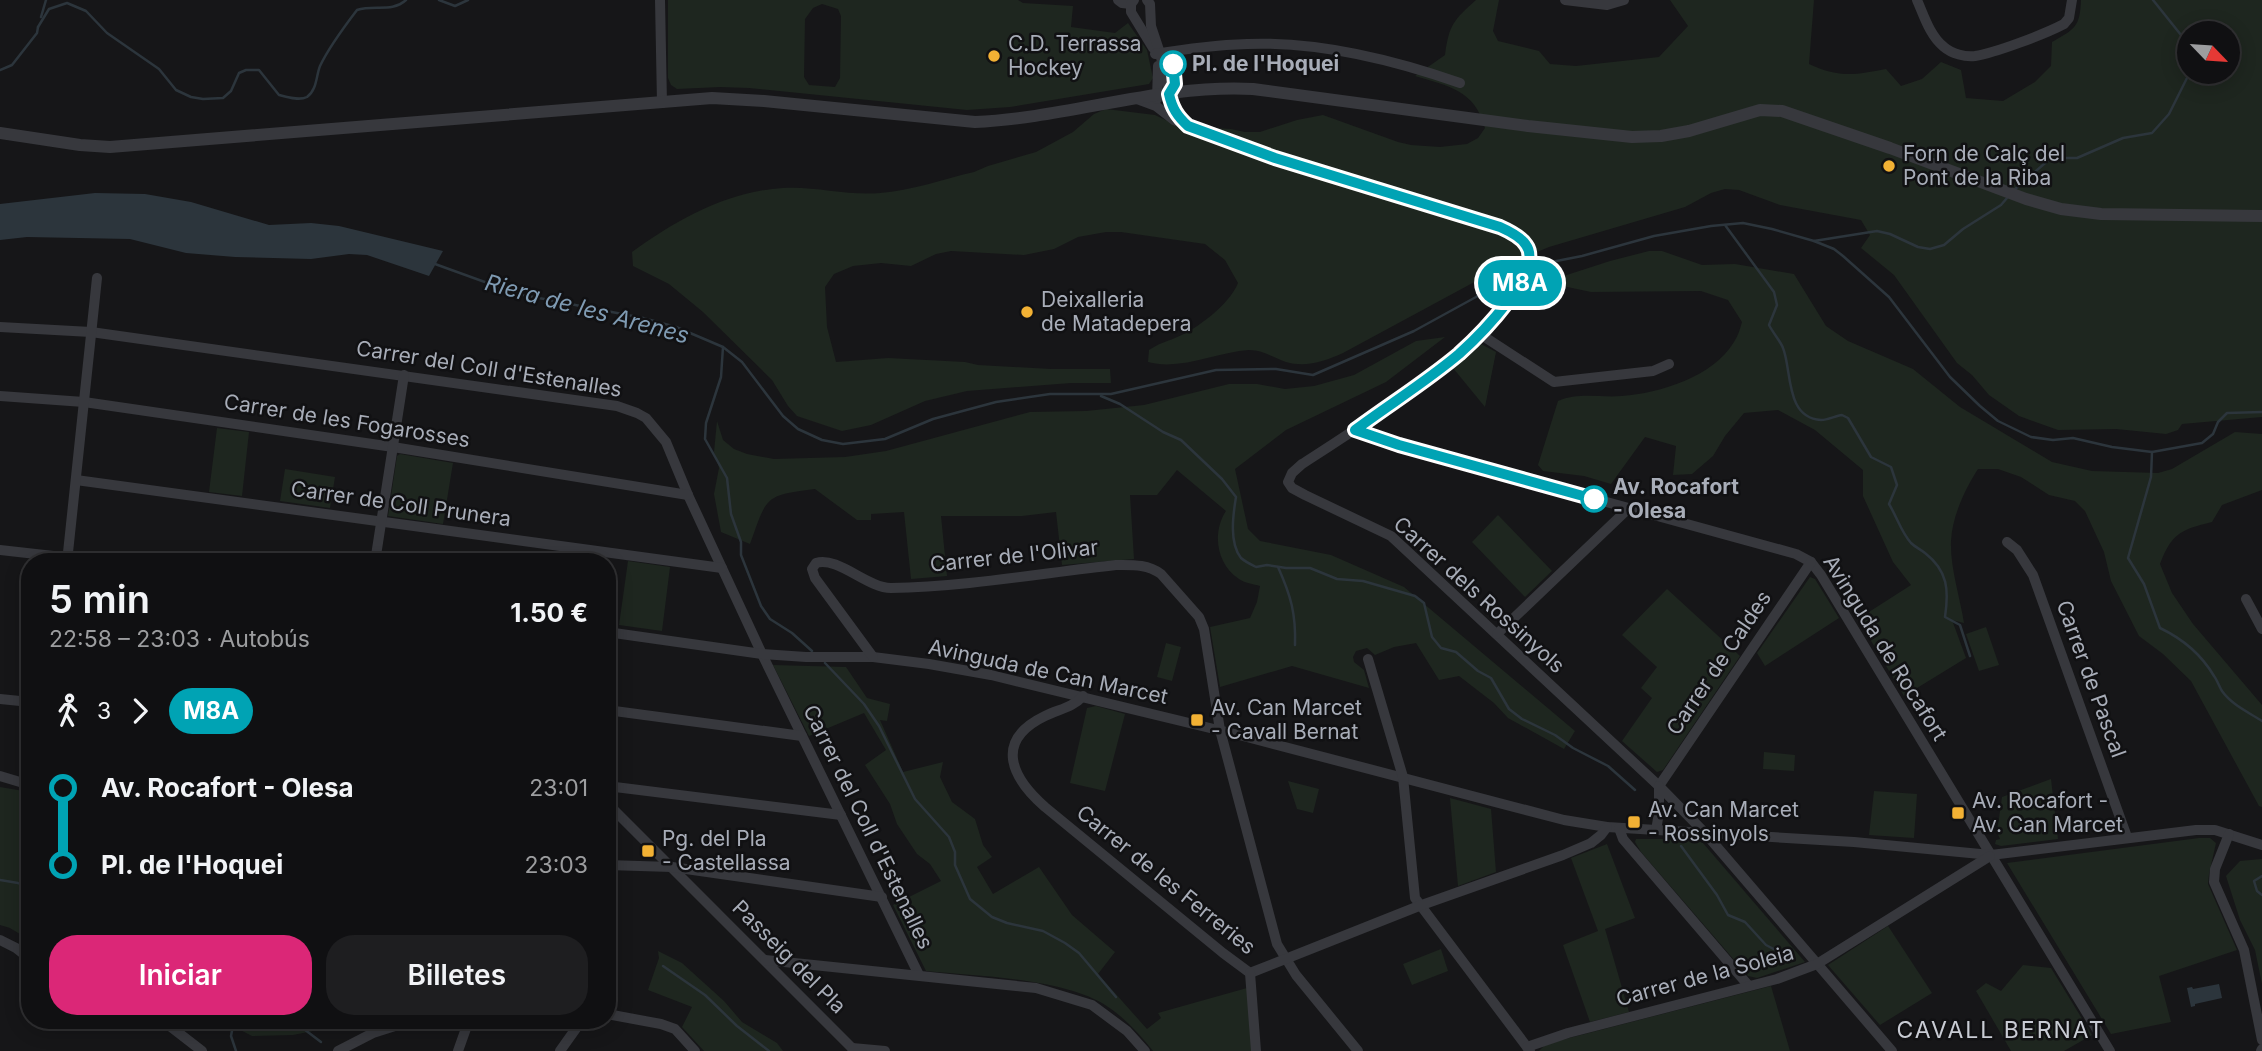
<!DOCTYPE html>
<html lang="es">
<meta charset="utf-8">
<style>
:root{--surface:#101012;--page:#1e1e20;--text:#f1f3f6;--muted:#9c9d9f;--line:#303032;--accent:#db2777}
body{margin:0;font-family:Inter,sans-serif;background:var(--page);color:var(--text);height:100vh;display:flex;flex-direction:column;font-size:26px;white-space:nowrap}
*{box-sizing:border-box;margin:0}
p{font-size:23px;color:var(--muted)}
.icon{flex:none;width:38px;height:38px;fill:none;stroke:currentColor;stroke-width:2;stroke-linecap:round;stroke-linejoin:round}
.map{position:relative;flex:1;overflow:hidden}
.drawer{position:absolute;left:21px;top:553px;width:595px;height:476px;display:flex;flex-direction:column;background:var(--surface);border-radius:28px;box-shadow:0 4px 18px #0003,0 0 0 2px var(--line)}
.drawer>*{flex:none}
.badge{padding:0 14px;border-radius:23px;font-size:24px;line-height:46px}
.needle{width:46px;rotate:115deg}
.fabs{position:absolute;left:2177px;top:21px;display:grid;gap:14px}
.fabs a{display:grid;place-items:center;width:63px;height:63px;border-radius:50%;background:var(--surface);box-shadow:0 4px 18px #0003,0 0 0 2px var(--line);font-size:35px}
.map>.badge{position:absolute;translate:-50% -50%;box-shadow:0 0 0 4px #fff}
.legs{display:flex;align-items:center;gap:10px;height:77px;padding:0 28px;font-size:23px}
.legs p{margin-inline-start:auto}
.head{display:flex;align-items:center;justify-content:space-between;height:119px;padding:0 28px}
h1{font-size:38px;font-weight:600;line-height:52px}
.button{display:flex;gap:14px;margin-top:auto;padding:14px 28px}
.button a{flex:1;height:80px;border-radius:28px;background:var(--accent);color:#fff;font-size:28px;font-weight:600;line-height:80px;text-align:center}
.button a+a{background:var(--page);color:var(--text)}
ul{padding:0 28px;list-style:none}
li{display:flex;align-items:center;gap:24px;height:77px;font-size:26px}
li i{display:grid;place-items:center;width:10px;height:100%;margin:0 9px;background:currentColor}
li i::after{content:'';width:18px;height:18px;margin:-9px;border:5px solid;border-radius:50%;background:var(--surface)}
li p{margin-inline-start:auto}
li:first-child i{background:linear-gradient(#0000 50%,currentColor 0)}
li:last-child i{background:linear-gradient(currentColor 50%,#0000 0)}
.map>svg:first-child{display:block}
.green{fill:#1e261f;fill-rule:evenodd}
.water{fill:#2c353c}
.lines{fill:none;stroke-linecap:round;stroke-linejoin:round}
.stream{stroke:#2c353c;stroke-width:2.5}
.minor{stroke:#37383d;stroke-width:10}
.tertiary{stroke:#37383d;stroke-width:12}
.line-1-casing{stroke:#fff;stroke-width:16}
.line-1{stroke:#00a3b4;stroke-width:10}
.poi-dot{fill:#f2b134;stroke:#111113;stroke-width:2.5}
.stop-1-dot{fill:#fff;stroke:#00a3b4;stroke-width:3.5}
.labels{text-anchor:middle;stroke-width:5;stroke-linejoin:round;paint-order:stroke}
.poi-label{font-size:21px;fill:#a8adb8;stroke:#111113;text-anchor:start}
.stop-label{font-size:21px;font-weight:bold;fill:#a8adb8;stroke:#111113;text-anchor:start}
.street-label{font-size:21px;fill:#a8adb8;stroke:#111113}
.water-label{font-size:23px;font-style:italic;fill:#7f9bb3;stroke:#111113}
.neighbourhood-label{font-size:23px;letter-spacing:2px;fill:#c9ccd4;stroke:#111113}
</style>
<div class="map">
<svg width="2262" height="1051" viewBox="0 0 2262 1051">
<rect width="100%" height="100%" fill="#161618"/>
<g class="green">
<path d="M668 0H1018L1023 3 1073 6 1071 27 1115 33 1128 23 1147 50 1153 78 1149 84 1010 107 967 110 749 88 720 87 677 89 671 85 668 78ZM822 4 838 9 841 16 840 78 835 87 809 85 804 77 805 19 813 8Z"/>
<path d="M1476 0H1499L1493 31 1498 41 1539 51 1550 64 1576 66 1659 57 1688 26 1670 0H1814L1809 64C1839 78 1855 75 1886 69L1901 86 1922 79 1941 62 1961 70 1966 98 2003 101 2035 82 2051 66 2052 42C2075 29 2080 27 2081 0H2262V417L2182 424 2178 430 2166 434 2116 429 2058 430 2019 416 1989 395 1972 375 1957 363 1894 275 1861 248 1870 235 1861 220 1780 205 1739 190 1725 189 1711 193 1685 207 1549 247 1504 266 1343 353C1325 361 1306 368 1286 362 1274 358 1263 350 1249 350 1217 352 1180 371 1148 362L1149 350C1158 344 1165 342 1175 338 1196 330 1230 304 1238 283L1225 260 1205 244 1121 232H1106L1078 237 1054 249 1024 255 951 251 936 254 911 266 881 263 853 266 834 274 825 287 827 327 836 362 888 358 965 362 978 365 1051 369H1110L1111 383H1071L967 391 925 401 871 425 842 431 797 416 788 406 772 380 703 312 669 284 633 266 632 252C676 220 728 191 783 188 815 186 848 196 880 193 911 191 943 179 974 172L988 166 1036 152 1073 132 1094 114 1106 109 1155 115 1178 126 1231 129 1245 132H1260L1297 120 1323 115 1398 142 1411 145 1440 147 1467 144 1478 138 1485 128C1475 90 1448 86 1415 76L1445 55C1449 24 1454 20 1476 0ZM2189 33H2228V72H2189Z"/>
<path d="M1649 251H1662L1702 265 1735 264 1794 274 1826 326 1848 341 1913 369 1960 407 2052 462 2092 471 2158 473 2172 469 2235 432 2262 434V490L2222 505 2212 522C2180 530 2172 533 2160 564L2172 593 2193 624 2262 705V807L2259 806 2191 681 2163 654 2139 636 2111 581 2104 552 2085 511 2075 501 2049 495 2021 477 1998 469H1978C1965 489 1952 517 1951 541 1950 568 1960 597 1964 623L1952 620 1966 658 1904 696 1858 619 1911 585 1893 562 1863 496V470L1815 430 1778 410 1744 413 1725 436 1713 456 1692 474 1673 475 1676 446 1645 437 1611 484 1584 476 1543 471 1538 465 1558 401C1579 392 1600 398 1622 396 1660 393 1713 377 1734 342 1738 336 1740 329 1742 322L1728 300 1701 291 1591 292 1558 285 1539 284 1610 261Z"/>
<path d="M1445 337 1386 382 1286 430 1235 469 1248 529 1260 541 1331 555 1404 587 1575 731 1564 749 1508 718 1494 703 1459 676 1439 680 1416 643 1394 647 1375 655 1367 648 1356 651 1353 657 1354 662 1364 670 1369 688 1292 666 1220 687 1210 627 1250 618 1257 602 1260 586C1254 584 1244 583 1239 579 1216 564 1212 532 1226 511L1177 470 1157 495H1130L1134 559 1062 565 1056 512 1022 516H941L947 576 911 579 904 512 871 514V520H857L815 489C764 495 767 497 750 544L721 532 714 494 719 468 714 452 717 421 723 440 734 449 747 454 774 459 845 457 886 451 1030 412 1086 411 1144 405 1229 384H1257L1285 389 1314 386 1354 375 1416 341Z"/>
<path d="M1481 344 1496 352 1485 407 1453 368Z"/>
<path d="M217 428 249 432 242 496 209 492Z"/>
<path d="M400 454 453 463 443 524 388 516 397 456Z"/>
<path d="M285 469 335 477 330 508 280 501Z"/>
<path d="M1498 515 1552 571 1525 597 1472 542Z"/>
<path d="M628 561 670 567 662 631 619 625Z"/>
<path d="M1810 577 1815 579 1839 618 1765 666 1757 653Z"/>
<path d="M1667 589 1740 656 1663 770 1657 772 1622 741 1652 698 1641 688 1657 667 1622 635Z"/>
<path d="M1986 627 1999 665 1979 671 1966 634Z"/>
<path d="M1166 643 1181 647 1172 681 1157 677Z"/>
<path d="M773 665 846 667 867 698 890 704 887 721 880 720 903 772 943 762 940 777 952 802 975 819 983 845 992 857 977 867 993 894 1039 867 1072 915 1115 952 1098 974 1147 1029 1161 1018 1158 1013 1247 988 1252 1051H1153C1138 1032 1122 1015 1102 1003 1059 978 976 976 926 971L893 905 941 881 930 864 917 854 897 824 890 804 865 765 886 750 864 713 809 736Z"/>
<path d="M1096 706 1125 714 1105 791 1070 783 1087 708Z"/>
<path d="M1764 752 1795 755 1794 771 1763 769Z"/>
<path d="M2051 779 2058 839 2001 846 1995 844 1996 840 2000 839 1997 832 2002 797Z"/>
<path d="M1288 781 1319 789 1313 813 1297 809Z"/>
<path d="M0 787 30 792V940L10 928 0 925Z"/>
<path d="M1874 791 1917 794 1914 838 1869 835Z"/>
<path d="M1450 798 1491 809 1496 872 1458 886Z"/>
<path d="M2199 838H2210L2216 843 2209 874 2208 884 2237 950 2159 976 2171 1022 2111 1034 2007 863Z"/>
<path d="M1636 839H1692L1703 843 1805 962 1757 978 1748 976 1641 852 1635 842Z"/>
<path d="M1607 844 1635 918 1605 929 1629 1012 1590 1022 1563 945 1598 931 1571 858Z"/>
<path d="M2262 859V984L2255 950 2240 920 2226 876 2240 861Z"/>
<path d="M1888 926 1932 993 1880 1025 1828 965Z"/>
<path d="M1441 949 1448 971 1412 985 1403 964Z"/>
<path d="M658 951 682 963 724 1001 742 1022 777 1043 783 1051H704L682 1027 692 1007 648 990 659 958Z"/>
<path d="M2023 965 2051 968 2092 1035 2064 1051H2011L1976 991 1986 983 2001 991Z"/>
<path d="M1771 986 1790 1051H1539L1546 1044Z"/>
<path d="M221 1020H334L323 1029 293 1035 252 1036Z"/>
</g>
<g class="water">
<path d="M95 193 145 194 191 202 269 225 311 223 339 226 443 251 429 276 367 255 349 254 311 259 235 257 186 253 130 239 27 237 0 240V204Z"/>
<path d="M2219 984 2222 998 2195 1004V1006L2191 1007 2187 988 2192 987 2193 989Z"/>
</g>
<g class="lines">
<g class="stream">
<path d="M439 0 455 6 468 0"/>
<path d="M2153 0 2189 45"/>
<path d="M41 17 46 0"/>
<path d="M38 27 49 9 67 3 86 11 107 33 159 69 176 90 191 97 203 99 223 98 231 91 239 73 246 70H259L279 95C287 97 299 101 307 97 317 90 316 76 320 66 329 47 344 27 357 10 374 4 392 13 406 0"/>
<path d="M0 70 12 65 37 33 38 27"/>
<path d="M2014 190 2051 158H2077L2123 138 2152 133 2169 114 2190 72"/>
<path d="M1725 225 1774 292 1777 305 1769 325C1773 333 1781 342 1783 348 1792 370 1785 418 1821 420 1828 420 1835 416 1842 415L1848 418 1871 457 1891 467 1897 485 1889 504C1897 517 1901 532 1911 543 1915 547 1920 549 1925 553 1948 571 1949 590 1945 617L1960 625 1970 656"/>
<path d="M1814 241 1877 231 1890 234 1918 247 1930 249 1944 245 1963 229 2001 205 2007 198"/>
<path d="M435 264 518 294 643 318 676 327 723 347 742 362 783 416 798 429 822 440 843 444 885 439 933 419 996 402 1050 394H1111L1216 370 1276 369 1313 375 1414 331 1476 297 1514 269 1524 267"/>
<path d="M1531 266 1582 256 1654 236 1711 226 1743 223 1772 229 1814 241 1834 249 1843 256 1889 297 1950 377 1980 406 1998 421 2031 437 2053 440 2073 438 2112 447 2152 452 2202 443 2213 434 2218 422 2227 413 2262 412"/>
<path d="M723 347 721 377 706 423 705 439 727 478 731 514 741 542V555L761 606 770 619 792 633 812 651"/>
<path d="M1101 396 1120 404 1163 432 1181 440 1222 479 1236 497C1233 515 1229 543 1241 558 1244 561 1252 565 1256 567L1267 565 1286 568H1310L1337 579 1363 581 1415 596 1424 603 1432 637 1441 648 1456 652 1478 671 1491 678 1509 709 1522 719 1555 735 1573 748 1608 766 1635 790"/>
<path d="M2152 452 2151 477 2128 558 2144 584 2160 628C2183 639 2201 654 2214 676 2217 680 2219 686 2222 691 2232 705 2248 712 2262 721"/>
<path d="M1278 567C1291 596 1296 614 1295 645"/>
<path d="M825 663 864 704 879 726 915 799 949 837 955 852V865L970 899 992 917 1007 923 1043 931 1065 943 1079 953 1116 997"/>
<path d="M1681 846 1717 895 1728 915 1745 922 1766 945 1787 956"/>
<path d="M2262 876 2254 881 2257 891 2262 895"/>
<path d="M0 880 18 883 30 889"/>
<path d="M663 966 705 995 737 1026 769 1051"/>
<path d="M234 1020 231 1036 236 1051"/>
<path d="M292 1020 321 1042"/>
</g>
<g class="minor">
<path d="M660 0 662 103"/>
<path d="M1118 0 1122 3 1131 4"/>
<path d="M1134 0 1131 4V12L1153 48"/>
<path d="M1147 0 1150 4 1151 26 1160 53 1172 107 1182 121"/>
<path d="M1565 0 1607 5 1624 0"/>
<path d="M1917 0C1924 16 1930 36 1944 47 1952 54 1965 57 1975 56 1995 53 2045 34 2064 24L2069 18 2072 0"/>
<path d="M1155 54C1185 49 1216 45 1247 44 1317 41 1394 60 1460 83"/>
<path d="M1137 99 1156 106 1174 120 1275 158 1490 224 1508 231 1527 245C1551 308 1349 434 1302 464L1292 473 1288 482 1292 488 1305 495 1391 536 1659 786 1705 833 1892 1051"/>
<path d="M1157 99 1158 66"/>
<path d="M0 327 91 332 617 406 637 413 646 418 666 442 688 495 762 654 919 975"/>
<path d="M1480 334 1554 382 1653 371 1669 364"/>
<path d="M0 396 84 402 393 447 688 495"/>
<path d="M1355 430 1399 445 1796 554 1811 562 1821 575 2110 1051"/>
<path d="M76 480 722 568"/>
<path d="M2007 542 2017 550 2033 575 2127 837"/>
<path d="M0 550 107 562"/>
<path d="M67 562 97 278"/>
<path d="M375 562 404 375"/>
<path d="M2246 599 2262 629"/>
<path d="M607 632 762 654 806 657H873L929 664 991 675 1243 736 1564 820 1607 827 1854 842 1991 855 2196 830H2215L2262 845"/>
<path d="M1497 634 1628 509"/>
<path d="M873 657 815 578 812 569 816 563C838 556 867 588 891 588 964 587 1043 573 1116 565 1133 565 1147 564 1161 574L1199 617 1204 629 1220 730 1277 944 1296 975 1358 1051"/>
<path d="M1368 659 1403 777 1415 898 1530 1051"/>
<path d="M1083 696C1072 708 1059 709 1045 716 993 741 1012 778 1045 807L1223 953 1250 973"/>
<path d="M0 699 30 702"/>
<path d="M607 710 802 736"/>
<path d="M0 776 30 785"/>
<path d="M607 786 841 815"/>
<path d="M1659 786 1811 562"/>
<path d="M607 803 852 1048 853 1051"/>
<path d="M1619 828 1623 839 1748 985"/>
<path d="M1656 830 1659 813V786"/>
<path d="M2229 834 2215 869 2214 882 2244 950 2262 1040"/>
<path d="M607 865 672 867 882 897"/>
<path d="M0 940 16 948 30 959"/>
<path d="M765 960 1036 988 1092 1005 1127 1031 1145 1051"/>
<path d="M1250 973 1419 906 1563 855 1591 843 1601 835 1607 827"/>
<path d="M1250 973 1256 1051"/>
<path d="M607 1014 661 1024 675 1029 695 1051"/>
<path d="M162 1020 202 1051"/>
<path d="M1527 1047 1568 1033 1777 979 1817 964 1990 856"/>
<path d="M852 1048 885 1051"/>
<path d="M338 1051 373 1033 414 1020"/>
<path d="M458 1051 469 1020"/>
<path d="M560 1051 582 1020"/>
<path d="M2261 1051 2262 1049"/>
</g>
<path class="tertiary" d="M0 133 80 145 110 147 712 98 764 101 975 122C1068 118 1159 84 1253 89L1528 126 1632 137 1661 136 1689 131 1760 110 1782 111 1890 148 2026 199 2061 209 2101 214 2262 216"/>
</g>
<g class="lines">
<g class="line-1-casing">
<path id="line-1" d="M1173 64 1175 84 1169 94C1172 108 1177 116 1188 126L1275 158 1500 227C1509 231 1521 237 1526 245 1545 271 1478 337 1459 354 1427 381 1390 404 1355 430L1399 445 1594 499"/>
</g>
<use href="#line-1" class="line-1"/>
</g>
<g class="poi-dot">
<circle cx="994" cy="56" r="7"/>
<circle cx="1889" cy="166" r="7"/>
<circle cx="1027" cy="312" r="7"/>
<rect x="1190" y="713" width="14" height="14" rx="3.5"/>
<rect x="1951" y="806" width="14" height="14" rx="3.5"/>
<rect x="1627" y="815" width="14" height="14" rx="3.5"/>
<rect x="641" y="844" width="14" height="14" rx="3.5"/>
</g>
<g class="stop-1-dot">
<circle cx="1173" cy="64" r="12"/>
<circle cx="1594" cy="499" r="12"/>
</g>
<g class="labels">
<g class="poi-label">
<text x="1008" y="51">C.D. Terrassa<tspan x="1008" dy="24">Hockey</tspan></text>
<text x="1903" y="161">Forn de Calç del<tspan x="1903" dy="24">Pont de la Riba</tspan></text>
<text x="1041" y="307">Deixalleria<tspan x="1041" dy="24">de Matadepera</tspan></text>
<text x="1211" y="715">Av. Can Marcet<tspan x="1211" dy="24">- Cavall Bernat</tspan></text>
<text x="1972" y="808">Av. Rocafort -<tspan x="1972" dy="24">Av. Can Marcet</tspan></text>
<text x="1648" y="817">Av. Can Marcet<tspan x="1648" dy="24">- Rossinyols</tspan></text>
<text x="662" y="846">Pg. del Pla<tspan x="662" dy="24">- Castellassa</tspan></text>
</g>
<g class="stop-label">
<text x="1192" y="71">Pl. de l'Hoquei</text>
<text x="1613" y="494">Av. Rocafort<tspan x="1613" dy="24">- Olesa</tspan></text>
</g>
<g class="street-label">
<text transform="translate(489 369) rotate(9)" y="7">Carrer del Coll d'Estenalles</text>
<text transform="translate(347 421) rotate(9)" y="7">Carrer de les Fogarosses</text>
<text transform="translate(401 504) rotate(8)" y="7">Carrer de Coll Prunera</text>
<text transform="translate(1014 556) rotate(-6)" y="7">Carrer de l'Olivar</text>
<text transform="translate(1479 595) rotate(42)" y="7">Carrer dels Rossinyols</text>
<text transform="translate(1885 648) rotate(58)" y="7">Avinguda de Rocafort</text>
<text transform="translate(1719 663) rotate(-56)" y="7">Carrer de Caldes</text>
<text transform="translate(1048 672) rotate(12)" y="7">Avinguda de Can Marcet</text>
<text transform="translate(2091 679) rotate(70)" y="7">Carrer de Pascal</text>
<text transform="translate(868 827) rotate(64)" y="7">Carrer del Coll d'Estenalles</text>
<text transform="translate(1166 880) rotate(39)" y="7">Carrer de les Ferreries</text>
<text transform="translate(789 957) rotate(45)" y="7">Passeig del Pla</text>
<text transform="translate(1705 976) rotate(-15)" y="7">Carrer de la Soleia</text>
</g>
<g class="water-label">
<text transform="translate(587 309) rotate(15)" y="8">Riera de les Arenes</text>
</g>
<g class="neighbourhood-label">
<text x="2001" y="1038">CAVALL BERNAT</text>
</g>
</g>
</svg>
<div class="fabs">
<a><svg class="needle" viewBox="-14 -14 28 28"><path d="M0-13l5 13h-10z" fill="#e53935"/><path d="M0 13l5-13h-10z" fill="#9c9d9f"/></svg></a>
</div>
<b class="badge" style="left:1520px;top:283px;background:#00a3b4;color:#fff">M8A</b>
<section class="drawer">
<div class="head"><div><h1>5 min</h1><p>22:58 – 23:03 · Autobús</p></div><b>1.50 €</b></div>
<div class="legs"><svg class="icon" aria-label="walk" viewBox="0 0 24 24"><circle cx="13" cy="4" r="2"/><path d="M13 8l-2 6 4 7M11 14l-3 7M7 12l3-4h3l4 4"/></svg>3<svg class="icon" aria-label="forward" viewBox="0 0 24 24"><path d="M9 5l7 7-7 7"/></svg><b class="badge" style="background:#00a3b4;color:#fff">M8A</b></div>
<ul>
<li><i style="color:#00a3b4"></i><b>Av. Rocafort - Olesa</b><p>23:01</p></li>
<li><i style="color:#00a3b4"></i><b>Pl. de l'Hoquei</b><p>23:03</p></li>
</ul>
<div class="button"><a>Iniciar</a><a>Billetes</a></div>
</section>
</div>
